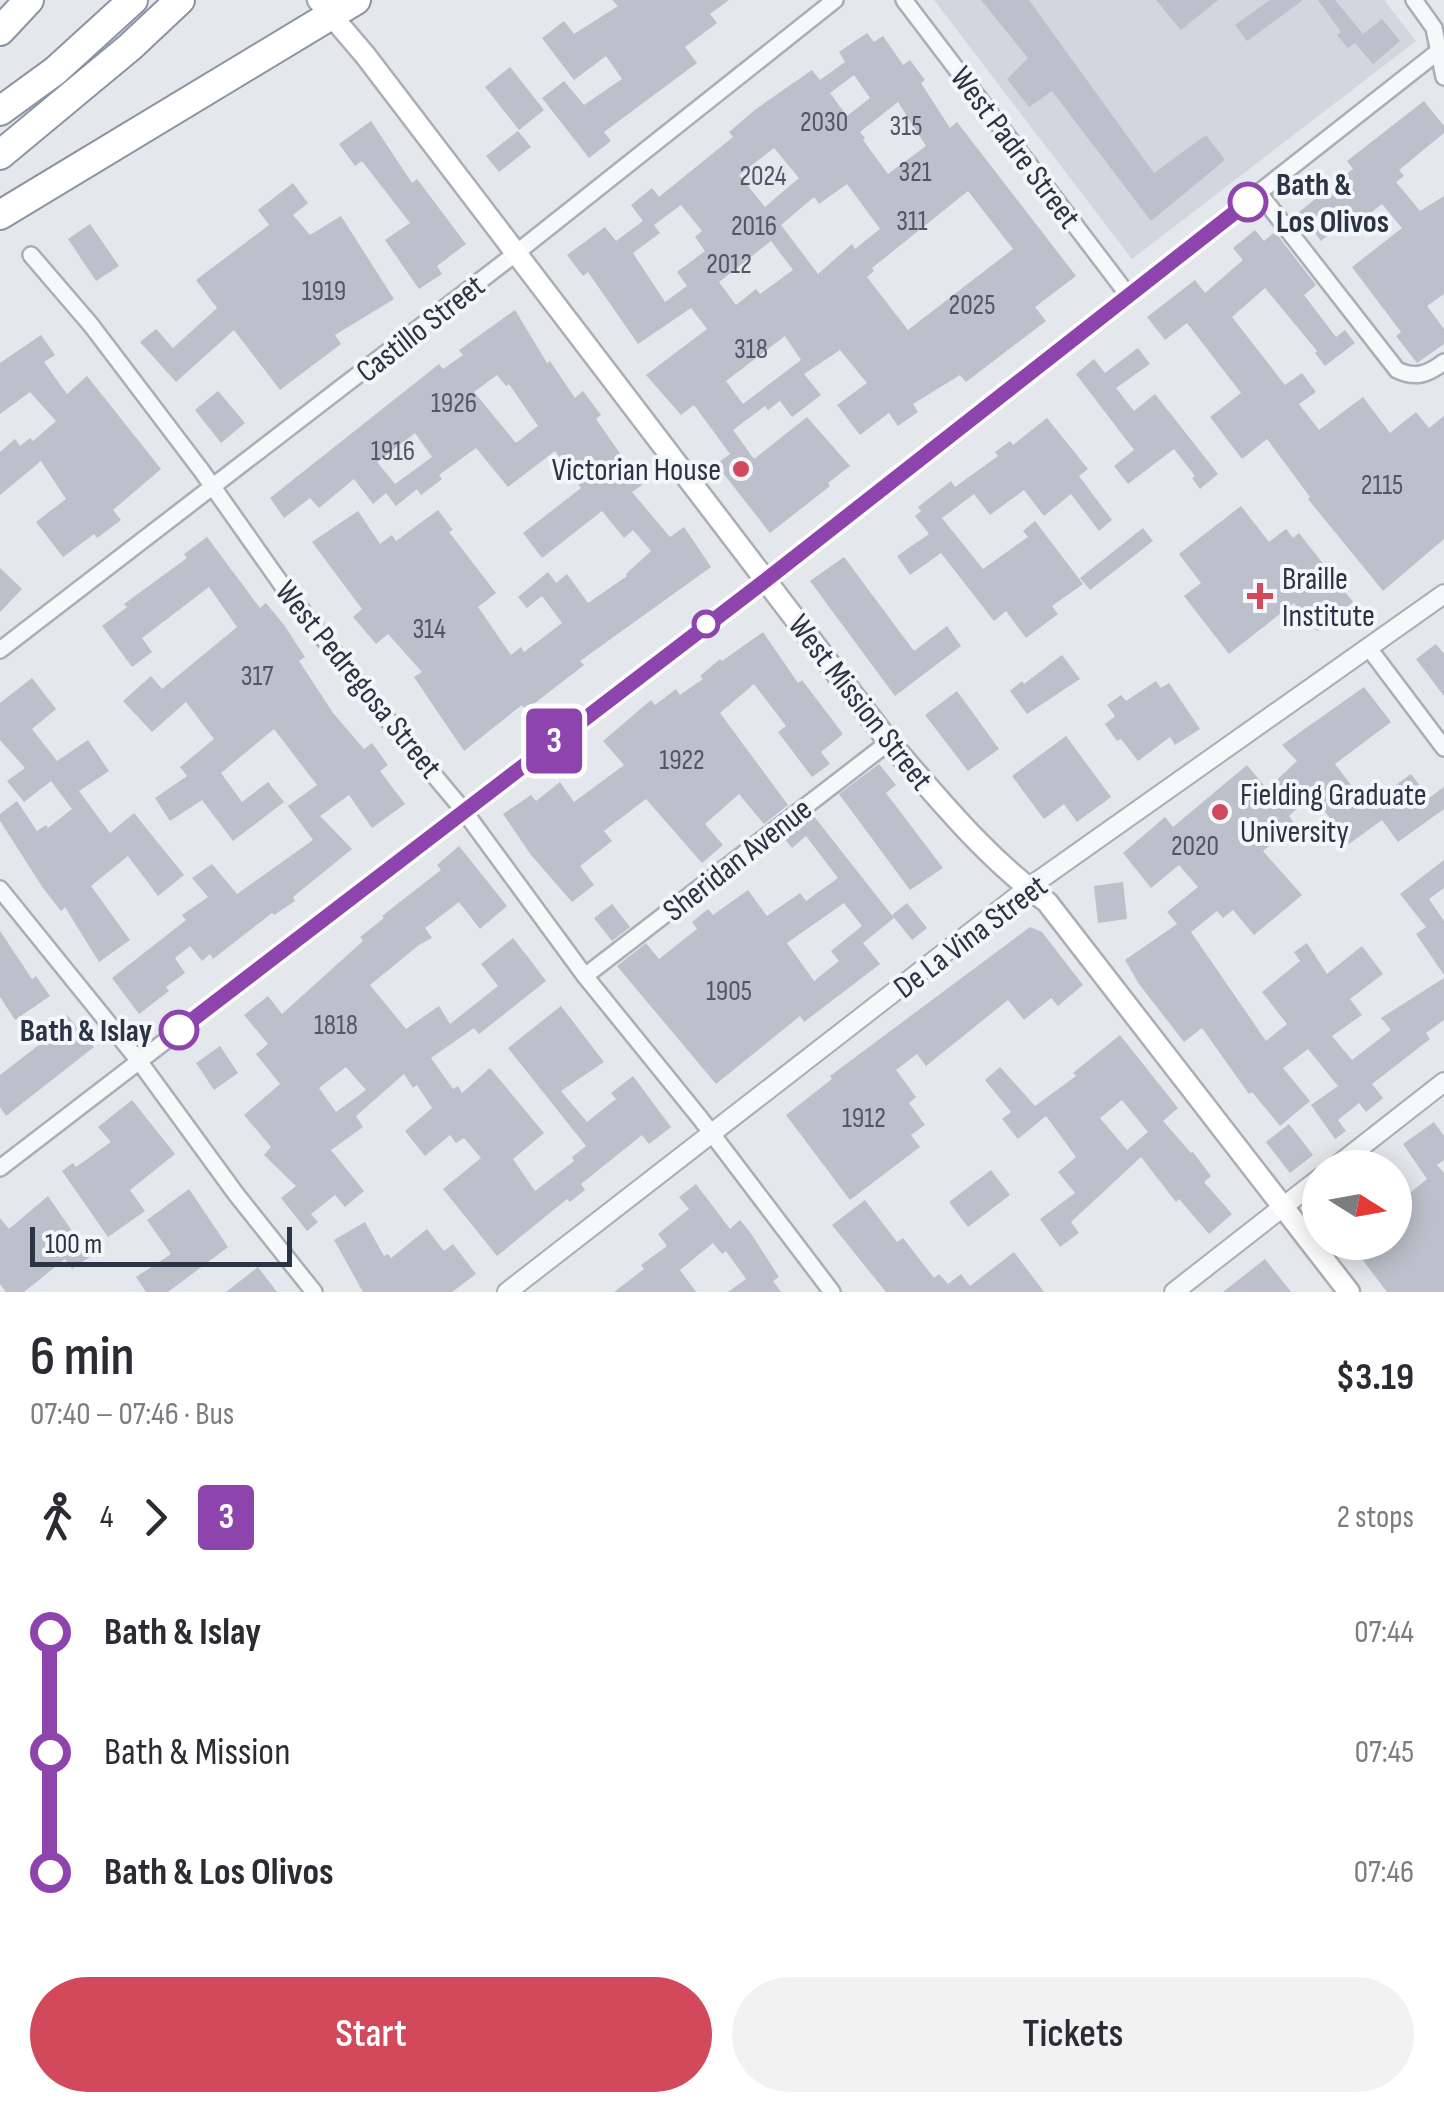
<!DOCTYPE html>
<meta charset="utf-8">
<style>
:root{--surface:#fff;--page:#f2f2f3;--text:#2b2b33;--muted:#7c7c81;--accent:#d1495b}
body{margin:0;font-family:"Sofia Sans Condensed",sans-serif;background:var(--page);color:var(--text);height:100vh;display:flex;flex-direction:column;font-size:38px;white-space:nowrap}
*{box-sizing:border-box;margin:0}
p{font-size:32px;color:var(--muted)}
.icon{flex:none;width:55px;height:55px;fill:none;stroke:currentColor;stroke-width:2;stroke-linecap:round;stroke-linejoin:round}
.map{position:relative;height:1292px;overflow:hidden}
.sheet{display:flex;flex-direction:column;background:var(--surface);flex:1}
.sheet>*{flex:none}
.badge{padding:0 20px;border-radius:8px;font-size:35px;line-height:65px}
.needle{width:65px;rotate:101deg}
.fabs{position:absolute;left:1302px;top:1150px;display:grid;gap:20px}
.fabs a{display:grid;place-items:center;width:110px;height:110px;border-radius:50%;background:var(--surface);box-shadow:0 5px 25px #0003;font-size:50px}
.scale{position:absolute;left:30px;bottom:25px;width:262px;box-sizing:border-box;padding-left:10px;border:5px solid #2b3445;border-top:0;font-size:28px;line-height:35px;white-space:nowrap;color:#2b3445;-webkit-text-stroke:8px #f4f6f9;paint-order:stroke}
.map>.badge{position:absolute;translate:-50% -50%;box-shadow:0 0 0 5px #fff}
.legs{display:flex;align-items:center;gap:15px;height:110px;padding:0 30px;font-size:32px}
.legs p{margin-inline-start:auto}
.summary{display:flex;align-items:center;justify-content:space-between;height:170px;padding:0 30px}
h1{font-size:55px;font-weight:600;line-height:75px}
.button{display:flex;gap:20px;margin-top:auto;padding:20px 30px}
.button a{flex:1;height:115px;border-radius:60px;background:var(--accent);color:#fff;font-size:40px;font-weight:600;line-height:115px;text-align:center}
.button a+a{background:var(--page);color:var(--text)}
ul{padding:0 30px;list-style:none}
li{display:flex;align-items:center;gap:35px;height:120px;font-size:38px}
li i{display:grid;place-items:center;width:15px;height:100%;margin:0 12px;background:currentColor}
li i::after{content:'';width:25px;height:25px;margin:-12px;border:8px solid;border-radius:50%;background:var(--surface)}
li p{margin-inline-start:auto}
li:first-child i{background:linear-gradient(#0000 50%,currentColor 0)}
li:last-child i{background:linear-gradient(currentColor 50%,#0000 0)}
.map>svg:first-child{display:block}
.built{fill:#d2d6de}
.building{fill:#bbc0ca;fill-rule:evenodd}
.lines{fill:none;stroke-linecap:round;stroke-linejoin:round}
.minor-casing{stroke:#a9aeb7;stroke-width:20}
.tertiary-casing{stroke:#a9aeb7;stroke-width:22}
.secondary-casing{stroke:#a9aeb7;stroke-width:25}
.motorway-casing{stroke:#8b94a3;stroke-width:32}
.minor{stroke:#f7f8fa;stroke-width:15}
.tertiary{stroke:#f7f8fa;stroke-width:18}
.secondary{stroke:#fff;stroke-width:20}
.motorway{stroke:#fff;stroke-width:28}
.line-1-casing{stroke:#fff;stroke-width:22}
.line-1{stroke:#8e44ad;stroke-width:15}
.stop-1-dot{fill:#fff;stroke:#8e44ad;stroke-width:5}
.poi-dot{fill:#d1495b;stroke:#f4f6f9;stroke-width:4}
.labels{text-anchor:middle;stroke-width:8;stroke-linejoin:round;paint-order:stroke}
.number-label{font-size:28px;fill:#4f5766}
.street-label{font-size:32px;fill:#2b3445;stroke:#f4f6f9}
.stop-label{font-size:32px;font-weight:bold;fill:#2b3445;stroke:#f4f6f9;text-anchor:start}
.poi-label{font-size:32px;fill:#2b3445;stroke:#f4f6f9;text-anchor:start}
</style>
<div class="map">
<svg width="1444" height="1292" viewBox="0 0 1444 1292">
<rect width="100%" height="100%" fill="#e4e7ec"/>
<path class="built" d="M934 0H1384L1416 41 1132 259Z"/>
<g class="building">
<path d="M612 0H729L710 14 717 23 685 47 697 63 604 132 611 141 589 158 542 98 564 81 584 105 622 79 606 56 574 80 542 38 564 21 574 34 618 6Z"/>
<path d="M981 0H1029L1154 173 1206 135 1225 160 1151 221 1052 91 1029 107 1007 79 1028 58Z"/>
<path d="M1156 0H1218L1181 30Z"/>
<path d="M1270 0H1303L1247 41 1235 25Z"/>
<path d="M1318 0H1335L1363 34 1382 19 1400 41 1373 64 1355 43 1348 48 1337 35 1341 32Z"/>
<path d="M867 33 874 42 883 36 903 65 910 60 925 80 921 83 950 128 957 122 1076 276 1035 307 1046 321 966 382 960 375 913 404 918 412 898 426 889 413 860 435 837 405 867 383 840 350 804 374 821 395 792 417 780 401 768 410 765 406 733 430 754 459 807 417 850 466 828 483 830 486 770 533 716 464 730 454 694 405 681 415 646 375 707 329 691 308 638 344 588 272 583 276 567 255 605 227 616 241 643 221 631 205 652 188 659 197 733 137 729 132 756 109 812 70 820 80 845 62 839 52ZM854 75 870 98 847 116 830 93ZM898 102 926 146 888 174 863 140 865 138 860 132ZM774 148 799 178 765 207 739 175ZM847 184 880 229 855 249 852 244 818 274 781 225 814 197 819 204ZM968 191 1013 249 908 330 867 277 874 271 872 268ZM681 205 702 231 695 237 705 251 677 272 687 286 665 302 633 253 660 233 654 225ZM771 241 793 270 760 294 756 289 736 305 719 282ZM785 336 801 360 743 404 726 381Z"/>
<path d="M510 67 544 110 519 130 485 87Z"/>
<path d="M1424 101 1444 126V133L1399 170 1404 176 1396 182 1420 211 1444 196V294L1427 306 1444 329V344L1417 363 1396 336 1401 332 1352 267 1402 228 1382 204 1359 222 1353 216 1321 241 1299 212 1353 169 1347 161Z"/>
<path d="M371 121 412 183 417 179 466 244 437 266 442 274 419 289 385 240 410 223 362 161 355 166 339 144Z"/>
<path d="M518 131 531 147 499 172 486 156Z"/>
<path d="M293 183 308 203 293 215 310 235 341 216 394 299 335 335 341 344 280 390 234 330 176 382 140 342 156 329 173 348 217 308 196 280 269 225 258 210Z"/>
<path d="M90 224 119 266 96 281 68 239Z"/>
<path d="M1255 230 1264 241 1275 232 1316 285 1304 295 1336 337 1345 330 1355 343 1325 366 1315 353 1317 351 1265 288 1232 317 1285 385 1302 373 1316 392 1299 404 1319 430 1363 397 1390 433 1416 412 1429 428 1444 416V539L1383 591 1308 499 1310 497 1267 439 1242 459 1210 417 1241 393 1187 323 1165 340 1147 317 1195 280 1205 293 1243 260 1233 248Z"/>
<path d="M515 310 547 363 550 361 575 398 583 391 601 415 596 419 642 485 632 492 670 537 684 527 711 567 580 661 584 665 526 710 522 705 464 751 414 677 422 672 388 634 376 644 353 617 362 609 312 542 358 511 380 544 392 535 396 541 438 510 453 530 449 532 496 593 478 607 511 655 521 647 524 652 562 623 542 596 527 608 518 597 548 572 556 583 567 574 588 603 627 576 626 574 651 551 633 530 624 538 602 511 542 558 523 533 581 488 555 451 508 487 476 448 439 475 442 479 421 495 417 489 396 506 386 493 373 504 354 479 319 508 310 498 284 518 270 498 439 364 443 369 463 355 459 350ZM497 375 506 386 509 384 538 426 516 443 474 392ZM415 433 432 457 395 484 377 462Z"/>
<path d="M41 335 55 355 44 362 67 394 87 376 161 469 113 510 121 520 97 538 94 534 63 557 36 522 66 499 41 461 0 495V452L15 439 20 446 30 438 33 441 56 421 30 392 0 414V363Z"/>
<path d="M1138 348 1150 364 1116 388 1134 411 1155 394 1218 474 1200 489 1192 478 1195 476 1174 449 1128 484 1114 466 1134 450 1076 374 1094 359 1105 373Z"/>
<path d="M218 391 245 423 221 443 195 410Z"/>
<path d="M1047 418 1088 469 1079 476 1112 520 1099 531 1071 494 1044 516 1024 490 990 515 974 494 942 518 983 569 1028 537 1023 531 1035 521 1083 584 1052 606 1058 614 1026 638 1006 611 994 621 941 553 910 575 897 556 929 534 915 516 921 511 918 507 951 481 955 487 998 456 995 452 1010 441 1013 445Z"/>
<path d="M1241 506 1269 542 1286 529 1293 538 1299 533 1353 602 1317 631 1294 603 1229 654 1184 596 1201 583 1179 554Z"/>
<path d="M1143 528 1153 541 1090 590 1080 578Z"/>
<path d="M207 537 260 608 266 603 284 625 305 657 299 661 333 713 364 749 372 743 388 765 380 771 405 804 372 828 349 795 320 816 352 849 293 897 295 901 274 915 272 913 213 959 210 954 202 961 190 946 175 958 185 973 166 987 169 991 139 1014 112 978 186 920 182 915 208 897 192 878 212 864 237 894 313 840 288 806 317 785 274 729 221 773 242 802 268 782 284 802 233 841 202 800 170 821 155 798 187 776 180 767 214 739 186 702 152 732 123 701 151 676 162 689 237 627 209 587 142 638 152 652 132 667 102 626 127 607 124 604 187 558 184 554Z"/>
<path d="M844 557 914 651 947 626 961 646 895 696 810 581Z"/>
<path d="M0 568 22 589 0 612Z"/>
<path d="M763 632 798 683 802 680 843 734 821 752 830 764 812 777 778 732 786 726 754 684 720 713 788 805 764 824 739 794 705 824 723 845 702 863 646 799 604 831 612 841 580 866 594 885 572 902 531 855 503 814 531 795 536 801 560 782 574 802 624 765 603 741 651 700 655 705 676 689 680 695 703 679 700 676 720 659 722 661Z"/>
<path d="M1436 644 1444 654V696L1416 659Z"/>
<path d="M1062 655 1080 679 1027 714 1010 691 1022 681 1024 684Z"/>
<path d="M32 678 56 709 32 729 57 761 88 740 109 771 79 791 110 833 134 813 184 875 158 896 128 856 91 886 130 940 99 962 65 907 61 911 43 888 0 821V814L17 801 37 831 46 825 48 828 72 809 51 781 24 802 7 781 25 768 0 740V703Z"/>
<path d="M1156 681 1161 688 1169 683 1200 729 1175 745 1170 737 1138 761 1121 739 1117 741 1105 724 1115 716 1107 705 1121 695 1126 701Z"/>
<path d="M1364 687 1391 722 1335 764 1367 806 1411 774 1429 798 1444 787V809L1398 842 1382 820 1349 844 1312 794 1289 816 1295 824 1263 851 1302 895 1254 935 1233 910 1223 918 1217 911 1191 932 1266 1041 1287 1024 1262 992 1300 961 1294 952 1307 943 1327 974 1362 946 1383 974 1350 999 1362 1015 1332 1036 1352 1060 1391 1030 1381 1018 1444 978V1020L1426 1033 1430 1039 1372 1084 1383 1098 1366 1112 1359 1103 1338 1120 1346 1131 1335 1139 1311 1105 1338 1086 1308 1049 1283 1068 1310 1101 1280 1126 1252 1092 1249 1094 1202 1028 1184 1042 1139 984 1125 960 1177 924 1167 912 1198 887 1179 865 1151 888 1123 853 1165 817 1173 827 1247 765 1267 789 1297 761 1282 745Z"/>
<path d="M957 691 999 749 968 771 925 715Z"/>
<path d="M1066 736 1111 797 1077 822 1064 804 1044 819 1012 776Z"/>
<path d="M879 764 896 785 886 793 943 868 910 890 839 794Z"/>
<path d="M813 815 894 918 863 943 880 964 804 1022 800 1016 716 1084 617 966 646 943 659 959 697 929 692 922 708 909 713 915 748 890 767 916 800 893 806 901 838 878 806 836 792 848 783 837ZM844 903 862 926 831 951 839 961 814 981 787 943Z"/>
<path d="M459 846 507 906 480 929 459 902 425 928 432 938 419 945 370 985 406 1029 439 1006 450 1024 498 986 481 964 513 938 531 961 546 981 479 1034 474 1028 431 1058 453 1089 458 1086 462 1093 490 1068 544 1133 513 1159 535 1191 574 1161 572 1157 586 1146 508 1048 561 1006 604 1062 561 1091 587 1122 616 1099 611 1093 633 1076 671 1127 649 1144 642 1135 581 1184 585 1190 570 1202 567 1199 497 1256 443 1189 481 1158 464 1138 456 1143 450 1135 425 1156 405 1131 432 1108 417 1085 413 1088 404 1074 356 1116 363 1127 331 1150 364 1191 345 1207 335 1195 311 1214 318 1222 307 1231 281 1198 296 1186 264 1155 271 1147 244 1115 280 1084 256 1054 268 1044 244 1015 268 996 282 1014 363 941 360 937 384 918 382 916 441 870 437 865ZM346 1067 366 1090 336 1112 319 1088Z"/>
<path d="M1444 860V888L1429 899 1444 921V975L1416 934 1426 927 1400 894Z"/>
<path d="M1123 882 1127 919 1098 923 1094 886Z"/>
<path d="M907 903 927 928 912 940 892 915Z"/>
<path d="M612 904 630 927 612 941 594 918Z"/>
<path d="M1030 927 1042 932 1083 985 1058 1006 1051 998 1024 1020 1008 1000 926 1066 917 1054 896 1070 916 1097 909 1103 925 1125 911 1135 920 1147 850 1200 786 1115 832 1079 830 1076Z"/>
<path d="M0 931 32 979 36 976 50 996 15 1020 0 997Z"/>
<path d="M67 1015 94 1047 6 1116 0 1107V1075L44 1041 41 1037Z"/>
<path d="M1120 1035 1178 1108 1163 1121 1191 1153 1193 1152 1211 1176 1204 1182 1232 1214 1209 1234 1179 1199 1176 1202 1141 1157 1071 1222 1079 1233 1060 1247 1040 1219 1075 1193 1058 1172 1076 1157 1046 1116 1018 1139 1002 1119 1011 1112 985 1080 1000 1067 1035 1106 1076 1076 1073 1073ZM1122 1100 1148 1132 1127 1150 1100 1118Z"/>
<path d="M220 1046 238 1073 214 1090 196 1063Z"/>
<path d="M132 1100 175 1154 130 1190 145 1211 108 1237 62 1171 73 1163 76 1167 111 1142 98 1127Z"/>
<path d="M1434 1122 1444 1136V1160L1437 1165 1444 1173V1292H1387L1349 1242H1395V1205L1427 1179 1403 1144Z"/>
<path d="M1289 1124 1313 1155 1290 1173 1266 1142Z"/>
<path d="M991 1170 1010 1195 968 1227 949 1202Z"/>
<path d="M696 1184 730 1229 740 1220 750 1232 779 1277 773 1281 781 1292H728L746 1279 726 1251 722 1254 713 1243 680 1270 696 1292H614L644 1269 641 1265 667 1246 658 1234 689 1209 679 1197Z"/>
<path d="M189 1189 228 1247 168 1292H146L136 1277 171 1254 147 1220Z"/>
<path d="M48 1196 90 1257 72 1269 65 1259 24 1292H6L0 1284V1218L9 1229Z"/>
<path d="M865 1200 897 1242 903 1238 934 1278 939 1274 948 1284 961 1274 970 1286 1014 1252 1044 1292H886L832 1225Z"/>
<path d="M365 1222 384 1256 388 1254 391 1258 427 1229 444 1251 453 1244 476 1274 452 1292H363L334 1240Z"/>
<path d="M1265 1259 1291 1292H1223Z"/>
<path d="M258 1267 277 1292H226Z"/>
</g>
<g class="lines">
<g class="minor-casing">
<g id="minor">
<path d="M904 0 1128 295"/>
<path d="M1414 0 1434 28 1444 77"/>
<path d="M1259 193 1397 370C1416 379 1428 374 1444 362"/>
<path d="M31 255 91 325 201 470 282 585 372 701 464 811 585 976 700 1118 832 1292"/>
<path d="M1368 647 1444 748"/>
<path d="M0 650 515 254 835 0"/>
<path d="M0 889 139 1061 236 1194 314 1292"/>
<path d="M585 976 889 742"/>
<path d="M0 1168 766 580 1444 47"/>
</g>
</g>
<g class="tertiary-casing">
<g id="tertiary">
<path d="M1334 1168 1444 1082"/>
<path d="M507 1292 1028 888 1444 594"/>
<path d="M1174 1292 1320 1178"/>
</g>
</g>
<g class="secondary-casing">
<path id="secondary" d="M318 0 365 55 889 742C939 799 985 857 1047 902L1349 1292"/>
</g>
<g class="motorway-casing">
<g id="motorway">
<path d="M0 31 29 0"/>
<path d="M0 111 55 71 133 0"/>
<path d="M0 155 130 47 180 0"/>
<path d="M0 215 356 0"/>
</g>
</g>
<use href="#minor" class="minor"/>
<use href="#tertiary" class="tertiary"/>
<use href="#secondary" class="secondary"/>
<use href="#motorway" class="motorway"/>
</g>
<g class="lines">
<g class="line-1-casing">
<path id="line-1" d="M179 1030 766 580 1248 202"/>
</g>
<use href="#line-1" class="line-1"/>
</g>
<g class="stop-1-dot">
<circle cx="1248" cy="202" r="18"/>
<circle cx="706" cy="624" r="12"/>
<circle cx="179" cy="1030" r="18"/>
</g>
<g class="poi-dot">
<circle cx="741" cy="469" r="10"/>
<path d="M1255 581h10v10h10v10h-10v10h-10v-10h-10v-10h10z"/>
<circle cx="1220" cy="812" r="10"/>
</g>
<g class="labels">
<g class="number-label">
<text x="824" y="131">2030</text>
<text x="906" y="135">315</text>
<text x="915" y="181">321</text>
<text x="763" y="185">2024</text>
<text x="912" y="230">311</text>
<text x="754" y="235">2016</text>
<text x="729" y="273">2012</text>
<text x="324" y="300">1919</text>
<text x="972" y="314">2025</text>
<text x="751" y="358">318</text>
<text x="454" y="412">1926</text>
<text x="393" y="460">1916</text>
<text x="1382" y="494">2115</text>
<text x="429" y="638">314</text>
<text x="257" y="685">317</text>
<text x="682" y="769">1922</text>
<text x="1195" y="855">2020</text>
<text x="729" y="1000">1905</text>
<text x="336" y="1034">1818</text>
<text x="864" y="1127">1912</text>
</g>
<g class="street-label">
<text transform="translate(1016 147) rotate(53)" y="11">West Padre Street</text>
<text transform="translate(420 328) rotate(-38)" y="11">Castillo Street</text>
<text transform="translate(359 679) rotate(51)" y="11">West Pedregosa Street</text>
<text transform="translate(861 702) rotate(52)" y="11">West Mission Street</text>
<text transform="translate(737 859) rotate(-38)" y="11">Sheridan Avenue</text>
<text transform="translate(970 936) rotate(-37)" y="11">De La Vina Street</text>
</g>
<g class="stop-label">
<text x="1276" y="195">Bath &amp;<tspan x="1276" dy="37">Los Olivos</tspan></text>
<text x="152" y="1041" text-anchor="end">Bath &amp; Islay</text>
</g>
<g class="poi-label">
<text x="721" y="480" text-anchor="end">Victorian House</text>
<text x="1282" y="589">Braille<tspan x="1282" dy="37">Institute</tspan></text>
<text x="1240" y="805">Fielding Graduate<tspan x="1240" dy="37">University</tspan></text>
</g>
</g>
</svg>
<div class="fabs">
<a><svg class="needle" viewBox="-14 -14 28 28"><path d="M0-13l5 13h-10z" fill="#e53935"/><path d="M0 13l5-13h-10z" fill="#7c7c81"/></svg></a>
</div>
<div class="scale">100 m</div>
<b class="badge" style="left:554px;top:741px;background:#8e44ad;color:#fff">3</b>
</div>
<section class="sheet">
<div class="summary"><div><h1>6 min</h1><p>07:40 – 07:46 · Bus</p></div><b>$3.19</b></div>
<div class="legs"><svg class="icon" aria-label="walk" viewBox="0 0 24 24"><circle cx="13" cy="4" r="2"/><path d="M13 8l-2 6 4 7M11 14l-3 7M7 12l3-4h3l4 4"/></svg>4<svg class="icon" aria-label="forward" viewBox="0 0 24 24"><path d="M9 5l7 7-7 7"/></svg><b class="badge" style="background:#8e44ad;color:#fff">3</b><p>2 stops</p></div>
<ul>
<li><i style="color:#8e44ad"></i><b>Bath &amp; Islay</b><p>07:44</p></li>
<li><i style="color:#8e44ad"></i><span>Bath &amp; Mission</span><p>07:45</p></li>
<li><i style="color:#8e44ad"></i><b>Bath &amp; Los Olivos</b><p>07:46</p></li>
</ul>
<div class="button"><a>Start</a><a>Tickets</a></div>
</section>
